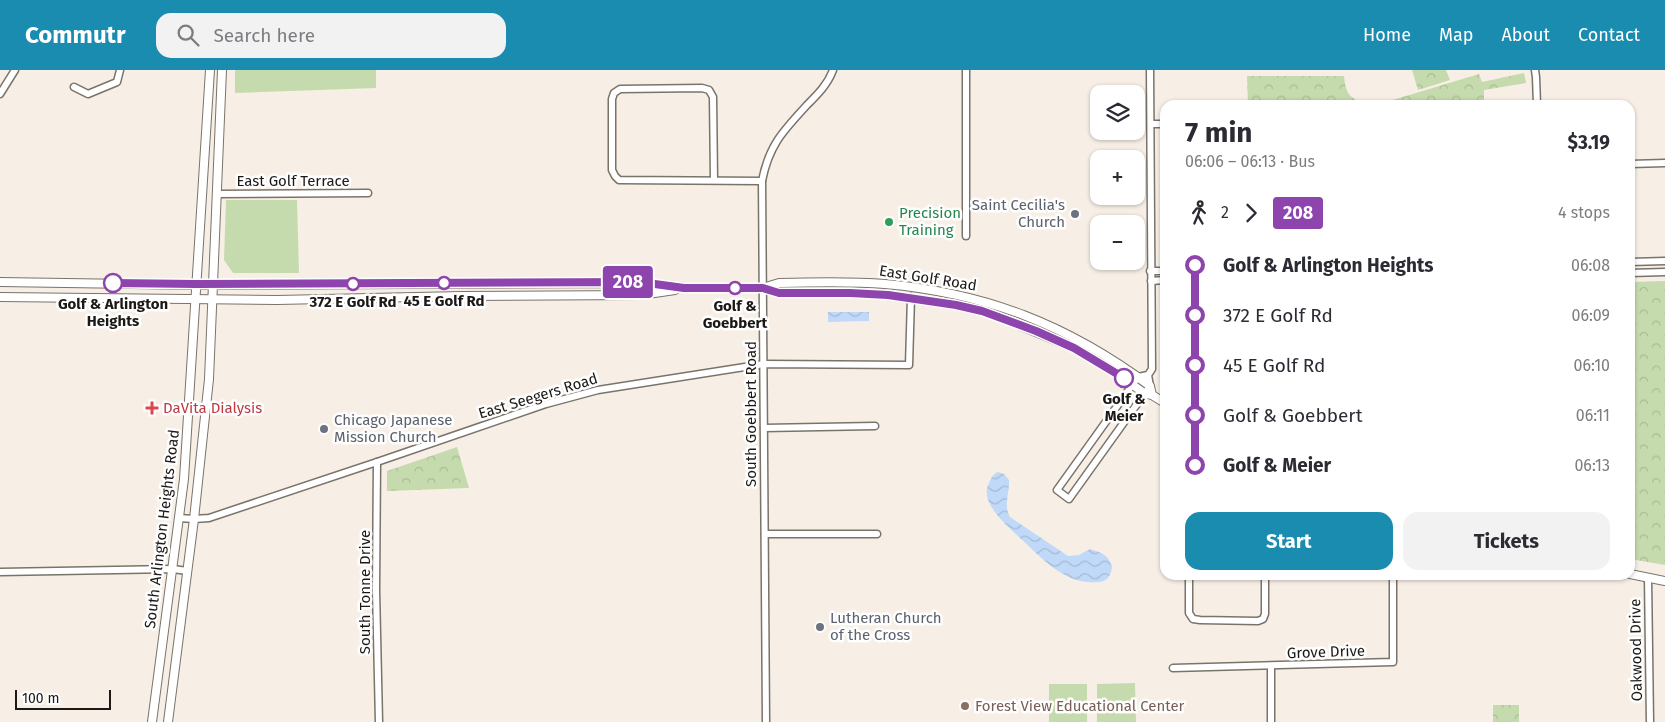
<!DOCTYPE html>
<meta charset="utf-8">
<style>
:root{--surface:#fff;--page:#f2f2f3;--text:#2b2b33;--muted:#7c7c81;--accent:#198cb0}
body{margin:0;font-family:"Fira Sans",sans-serif;background:var(--page);color:var(--text);height:100vh;display:flex;flex-direction:column;font-size:19px;white-space:nowrap}
*{box-sizing:border-box;margin:0}
p{font-size:16px;color:var(--muted)}
.icon{flex:none;width:28px;height:28px;fill:none;stroke:currentColor;stroke-width:2;stroke-linecap:round;stroke-linejoin:round}
.map{position:relative;flex:1;overflow:hidden}
.side{position:absolute;left:1160px;top:30px;width:475px;height:480px;display:flex;flex-direction:column;background:var(--surface);border-radius:15px;box-shadow:0 1px 4px #0004}
.side>*{flex:none}
.badge{padding:0 10px;border-radius:4px;font-size:18px;line-height:32px}
.controls{position:absolute;left:1090px;top:15px;display:grid;gap:10px}
.controls a{display:grid;place-items:center;width:55px;height:55px;border-radius:10px;background:var(--surface);box-shadow:0 1px 4px #0004;font-size:25px}
.scale{position:absolute;left:15px;bottom:12px;width:96px;box-sizing:border-box;padding-left:5px;border:2px solid #1b1815;border-top:0;font-size:14px;line-height:18px;white-space:nowrap;color:#1b1815;-webkit-text-stroke:4px #fefefe;paint-order:stroke}
.map>.badge{position:absolute;translate:-50% -50%;box-shadow:0 0 0 2px #fff}
.legs{display:flex;align-items:center;gap:8px;height:55px;padding:0 25px;font-size:16px}
.legs p{margin-inline-start:auto}
.head{display:flex;align-items:center;justify-content:space-between;height:85px;padding:0 25px}
h1{font-size:28px;font-weight:700;line-height:38px}
.primary-button{display:flex;gap:10px;margin-top:auto;padding:10px 25px}
.primary-button a{flex:1;height:58px;border-radius:15px;background:var(--accent);color:#fff;font-size:20px;font-weight:700;line-height:58px;text-align:center}
.primary-button a+a{background:var(--page);color:var(--text)}
ul{padding:0 25px;list-style:none}
li{display:flex;align-items:center;gap:18px;height:50px;font-size:19px}
li i{display:grid;place-items:center;width:8px;height:100%;margin:0 6px;background:currentColor}
li i::after{content:'';width:12px;height:12px;margin:-6px;border:4px solid;border-radius:50%;background:var(--surface)}
li p{margin-inline-start:auto}
li:first-child i{background:linear-gradient(#0000 50%,currentColor 0)}
li:last-child i{background:linear-gradient(currentColor 50%,#0000 0)}
header{display:flex;align-items:center;gap:30px;box-sizing:border-box;height:70px;padding:0 25px;background:var(--accent);color:#fff}
header strong{font-size:24px}
nav{display:flex;gap:28px;margin-inline-start:auto;font-size:18px}
.search{width:350px;height:45px;background:var(--page);display:flex;align-items:center;gap:12px;box-sizing:border-box;padding:0 18px;border-radius:15px;color:var(--muted);font-size:19px}
.map>svg:first-child{display:block}
.grass{fill:#c5dbad}
.park{fill:url(#park-crowns)}
.water{fill:url(#water-waves)}
.lines{fill:none;stroke-linecap:round;stroke-linejoin:round}
.minor-casing{stroke:#7a736a;stroke-width:9}
.major-casing{stroke:#7a736a;stroke-width:10}
.minor{stroke:#fff;stroke-width:6}
.major{stroke:#fff;stroke-width:8}
.line-1-casing{stroke:#fff;stroke-width:11}
.line-1{stroke:#8e44ad;stroke-width:8}
.worship-dot{fill:#6b7280;stroke:#fefefe;stroke-width:2}
.leisure-dot{fill:#2e9e5b;stroke:#fefefe;stroke-width:2}
.stop-1-dot{fill:#fff;stroke:#8e44ad;stroke-width:2.5}
.health-dot{fill:#e0444e;stroke:#fefefe;stroke-width:2}
.education-dot{fill:#8d6e63;stroke:#fefefe;stroke-width:2}
.labels{text-anchor:middle;stroke-width:5;stroke-linejoin:round;paint-order:stroke}
.street-label{font-size:15px;fill:#1b1815;stroke:#fefefe}
.worship-label{font-size:15px;fill:#5b616d;stroke:#fefefe;text-anchor:start}
.leisure-label{font-size:15px;fill:#27864d;stroke:#fefefe;text-anchor:start}
.stop-label{font-size:15px;font-weight:bold;fill:#1b1815;stroke:#fefefe}
.health-label{font-size:15px;fill:#be3a42;stroke:#fefefe;text-anchor:start}
.education-label{font-size:15px;fill:#785e54;stroke:#fefefe;text-anchor:start}
</style>
<header>
<strong>Commutr</strong>
<div class="search"><svg class="icon" aria-label="search" viewBox="0 0 24 24"><circle cx="10" cy="10" r="6"/><path d="M15 15l6 6"/></svg>Search here</div>
<nav><a>Home</a><a>Map</a><a>About</a><a>Contact</a></nav>
</header>
<div class="map">
<svg width="1665" height="652" viewBox="0 0 1665 652">
<defs>
<pattern id="park-crowns" width="20" height="18" patternUnits="userSpaceOnUse" patternTransform="scale(1.25)"><rect width="20" height="18" fill="#c5dbad"/><path d="M2 6a3 3 0 1 1 6 0M12 15a3 3 0 1 1 6 0" fill="none" stroke="#a9bb94"/></pattern>
<pattern id="water-waves" width="16" height="10" patternUnits="userSpaceOnUse" patternTransform="scale(1.25)"><rect width="16" height="10" fill="#c0d9f8"/><path d="M0 5q4-4 8 0t8 0" fill="none" stroke="#a4bad4"/></pattern>
</defs>
<rect width="100%" height="100%" fill="#f7efe6"/>
<g class="grass">
<path d="M235 0H376V18L235 23Z"/>
<path d="M226 130H297L299 203H233L224 190Z"/>
<path d="M1135 613 1136 652H1097V614Z"/>
<rect x="1049" y="614" width="38" height="38"/>
</g>
<g class="park">
<path d="M1412 0H1446L1450 10 1418 20Z"/>
<path d="M1524 3 1526 13 1484 20V35H1368L1396 29 1479 4 1482 12Z"/>
<path d="M1247 6H1344C1346 25 1350 28 1367 35H1248Z"/>
<path d="M1665 211V495L1630 489V212Z"/>
<path d="M457 377 469 418 387 421V401Z"/>
<rect x="1493" y="635" width="26" height="17"/>
</g>
<g class="water">
<path d="M828 242H869V251L828 252Z"/>
<path d="M998 402 1004 404 1009 410C1010 423 1003 434 1010 447L1068 486 1079 485 1090 479C1101 482 1109 485 1112 497 1111 505 1108 511 1099 512 1066 516 1043 489 1021 469 1009 457 978 433 989 413 991 408 993 404 998 402Z"/>
</g>
<g class="lines">
<g class="minor-casing">
<g id="minor">
<path d="M966 0V166"/>
<path d="M1535 0 1536 7 1537 35"/>
<path d="M74 17 88 24 117 12 120 0"/>
<path d="M0 24 15 0"/>
<path d="M1151 54H1165"/>
<path d="M1630 94 1665 93"/>
<path d="M714 110 713 27 709 20 702 18 620 19 614 23 612 29V100L615 106 619 110 762 111"/>
<path d="M217 124 368 123"/>
<path d="M1630 192 1665 191"/>
<path d="M1150 201H1165"/>
<path d="M1630 203 1665 202"/>
<path d="M1151 211 1165 210"/>
<path d="M1148 305 1138 307 1057 420 1069 429 1150 316 1148 305 1152 299 1150 0"/>
<path d="M764 358 875 356"/>
<path d="M377 392 376 520 379 652"/>
<path d="M179 448 194 449 209 448 377 392 546 334 598 320 764 294 909 295 911 227"/>
<path d="M765 464H877"/>
<path d="M0 502 173 499 187 501"/>
<path d="M1189 505V543L1193 549 1200 550 1258 551 1263 549 1265 544V505"/>
<path d="M1648 508 1650 652"/>
<path d="M1271 596V652"/>
<path d="M1173 598 1393 592V505"/>
<path d="M766 652 762 111C769 75 783 61 807 35 818 24 828 14 833 0"/>
</g>
</g>
<g class="major-casing">
<g id="major">
<path d="M0 212 197 215 640 213 685 218H763L779 223H850L887 225 956 235 982 241 1007 250 1074 278 1116 303 1144 323 1152 325 1165 333"/>
<path d="M763 218 779 213C814 212 850 211 885 214 986 223 1068 255 1150 316L1152 325"/>
<path d="M0 227 277 230 462 226 641 225 675 220"/>
<path d="M1630 504 1665 511"/>
<path d="M152 652 184 409 210 0"/>
<path d="M168 652 194 449 209 309 222 0"/>
</g>
</g>
<use href="#minor" class="minor"/>
<use href="#major" class="major"/>
</g>
<g class="lines">
<g class="line-1-casing">
<path id="line-1" d="M113 213 197 214 640 212 684 218H763L779 223H850L888 225 956 235 982 241 1036 261 1074 278 1124 308"/>
</g>
<use href="#line-1" class="line-1"/>
</g>
<g class="worship-dot">
<circle cx="1075" cy="144" r="5"/>
<circle cx="324" cy="359" r="5"/>
<circle cx="820" cy="557" r="5"/>
</g>
<circle class="leisure-dot" cx="889" cy="152" r="5"/>
<g class="stop-1-dot">
<circle cx="113" cy="213" r="9"/>
<circle cx="444" cy="213" r="6"/>
<circle cx="353" cy="214" r="6"/>
<circle cx="735" cy="218" r="6"/>
<circle cx="1124" cy="308" r="9"/>
</g>
<path class="health-dot" d="M149.5 330.5h5v5h5v5h-5v5h-5v-5h-5v-5h5z"/>
<circle class="education-dot" cx="965" cy="636" r="5"/>
<g class="labels">
<g class="street-label">
<text x="293" y="116">East Golf Terrace</text>
<text transform="translate(928 208) rotate(9)" y="5">East Golf Road</text>
<text transform="translate(538 326) rotate(-17)" y="5">East Seegers Road</text>
<text transform="translate(751 344) rotate(-90)" y="5">South Goebbert Road</text>
<text transform="translate(162 459) rotate(-83)" y="5">South Arlington Heights Road</text>
<text transform="translate(365 522) rotate(-90)" y="5">South Tonne Drive</text>
<text transform="translate(1636 580) rotate(-91)" y="5">Oakwood Drive</text>
<text transform="translate(1326 582) rotate(-2)" y="5">Grove Drive</text>
</g>
<g class="worship-label">
<text x="1065" y="140" text-anchor="end">Saint Cecilia's<tspan x="1065" dy="17">Church</tspan></text>
<text x="334" y="355">Chicago Japanese<tspan x="334" dy="17">Mission Church</tspan></text>
<text x="830" y="553">Lutheran Church<tspan x="830" dy="17">of the Cross</tspan></text>
</g>
<g class="leisure-label">
<text x="899" y="148">Precision<tspan x="899" dy="17">Training</tspan></text>
</g>
<g class="stop-label">
<text x="444" y="236">45 E Golf Rd</text>
<text x="353" y="237">372 E Golf Rd</text>
<text x="113" y="239">Golf &amp; Arlington<tspan x="113" dy="17">Heights</tspan></text>
<text x="735" y="241">Golf &amp;<tspan x="735" dy="17">Goebbert</tspan></text>
<text x="1124" y="334">Golf &amp;<tspan x="1124" dy="17">Meier</tspan></text>
</g>
<g class="health-label">
<text x="163" y="343">DaVita Dialysis</text>
</g>
<g class="education-label">
<text x="975" y="641">Forest View Educational Center</text>
</g>
</g>
</svg>
<div class="controls">
<a><svg class="icon" aria-label="layers" viewBox="0 0 24 24"><path d="M12 4l9 5-9 5-9-5zM3 14l9 5 9-5"/></svg></a>
<a>+</a>
<a>−</a>
</div>
<div class="scale">100 m</div>
<b class="badge" style="left:628px;top:212px;background:#8e44ad;color:#fff">208</b>
<section class="side">
<div class="head"><div><h1>7 min</h1><p>06:06 – 06:13 · Bus</p></div><b>$3.19</b></div>
<div class="legs"><svg class="icon" aria-label="walk" viewBox="0 0 24 24"><circle cx="13" cy="4" r="2"/><path d="M13 8l-2 6 4 7M11 14l-3 7M7 12l3-4h3l4 4"/></svg>2<svg class="icon" aria-label="forward" viewBox="0 0 24 24"><path d="M9 5l7 7-7 7"/></svg><b class="badge" style="background:#8e44ad;color:#fff">208</b><p>4 stops</p></div>
<ul>
<li><i style="color:#8e44ad"></i><b>Golf &amp; Arlington Heights</b><p>06:08</p></li>
<li><i style="color:#8e44ad"></i><span>372 E Golf Rd</span><p>06:09</p></li>
<li><i style="color:#8e44ad"></i><span>45 E Golf Rd</span><p>06:10</p></li>
<li><i style="color:#8e44ad"></i><span>Golf &amp; Goebbert</span><p>06:11</p></li>
<li><i style="color:#8e44ad"></i><b>Golf &amp; Meier</b><p>06:13</p></li>
</ul>
<div class="primary-button"><a>Start</a><a>Tickets</a></div>
</section>
</div>
